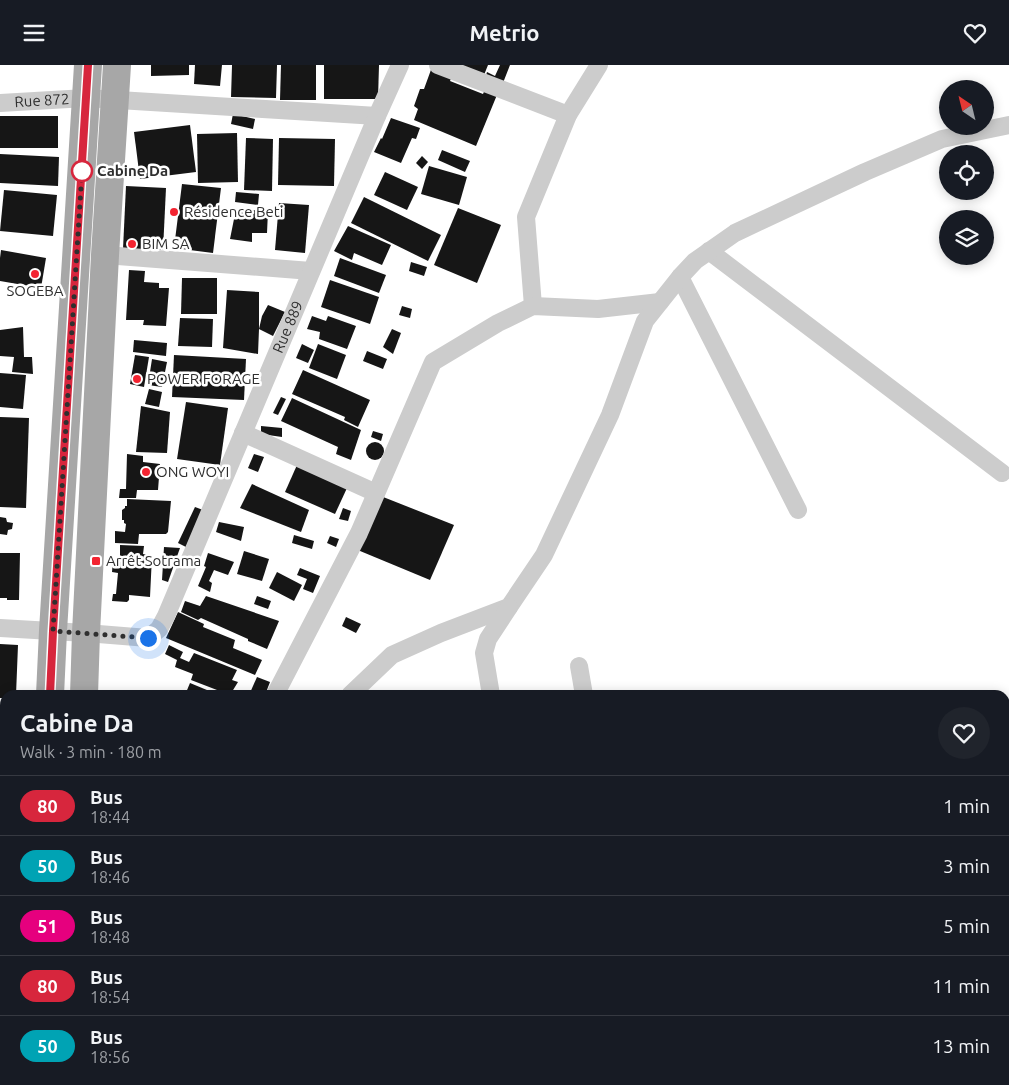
<!DOCTYPE html>
<meta charset="utf-8">
<style>
:root{--surface:#171b24;--page:#20242c;--text:#f1f3f6;--muted:#9ea1a6;--line:#363941}
body{margin:0;font-family:Ubuntu,sans-serif;background:var(--page);color:var(--text);height:100vh;display:flex;flex-direction:column;font-size:19px;white-space:nowrap}
*{box-sizing:border-box;margin:0}
p{font-size:16px;color:var(--muted)}
.icon{flex:none;width:28px;height:28px;fill:none;stroke:currentColor;stroke-width:2;stroke-linecap:round;stroke-linejoin:round}
.map{position:relative;flex:1;overflow:hidden}
.drawer{position:absolute;left:0px;top:625px;width:1010px;height:395px;display:flex;flex-direction:column;background:var(--surface);border-radius:15px 15px 0 0;box-shadow:0 2px 12px #0003}
.drawer>*{flex:none}
.badge{padding:0 10px;border-radius:16px;font-size:18px;line-height:32px}
.needle{width:32px;rotate:325deg}
.fabs{position:absolute;left:939px;top:15px;display:grid;gap:10px}
.fabs a{display:grid;place-items:center;width:55px;height:55px;border-radius:50%;background:var(--surface);box-shadow:0 2px 12px #0003;font-size:25px}
.you{position:absolute;width:25px;height:25px;margin:-12px;border:4px solid #fff;border-radius:50%;background:#1a73e8;box-shadow:0 0 0 8px #1a73e833}
.map>.badge{position:absolute;translate:-50% -50%;box-shadow:0 0 0 2px #fff}
.round{display:grid;place-items:center;flex:none;width:52px;height:52px;border-radius:26px;background:var(--page)}
.overview{display:flex;align-items:center;justify-content:space-between;height:85px;padding:0 20px}
h1{font-size:24px;font-weight:600;line-height:38px}
ul{padding:0;list-style:none}
li{display:flex;align-items:center;gap:15px;height:60px;padding:0 20px;border-top:1px solid var(--line)}
li div{flex:1}
li b{display:block;font-size:19px}
li em{font-style:normal}
li .badge{min-width:55px;font-weight:700;text-align:center}
header{display:flex;justify-content:space-between;align-items:center;height:65px;padding:0 20px;background:var(--surface);font-size:22px;font-weight:600}
.map>svg:first-child{display:block}
.building{fill:#161616}
.lines{fill:none;stroke-linecap:round;stroke-linejoin:round}
.minor{stroke:#ccc;stroke-width:18}
.primary{stroke:#a7a7a7;stroke-width:28}
.line-casing{stroke:#fff;stroke-width:11}
.line{stroke:#d7263d;stroke-width:8}
.walk{stroke:#2f2f2f;stroke-width:5;stroke-dasharray:0 9}
.stop-dot{fill:#fff;stroke:#d7263d;stroke-width:2.5}
.poi-dot{fill:#f32431;stroke:#fff;stroke-width:2}
.labels{text-anchor:middle;stroke-width:5;stroke-linejoin:round;paint-order:stroke}
.street-label{font-size:15px;fill:#2f2f2f;stroke:#fff}
.stop-label{font-size:15px;font-weight:bold;fill:#2f2f2f;stroke:#fff;text-anchor:start}
.poi-label{font-size:15px;fill:#2f2f2f;stroke:#fff;text-anchor:start}
</style>
<header><svg class="icon" aria-label="menu" viewBox="0 0 24 24"><path d="M4 6h16M4 12h16M4 18h16"/></svg>Metrio<svg class="icon" aria-label="heart" viewBox="0 0 24 24"><path d="M12 20l-8-8c-3-5 5-10 8-4 3-6 11-1 8 4z"/></svg></header>
<div class="map">
<svg width="1009" height="1020" viewBox="0 0 1009 1020">
<rect width="100%" height="100%" fill="#fff"/>
<g class="building">
<path d="M151 0H189V10L151 11Z"/>
<path d="M195 0H222L220 21 194 19Z"/>
<path d="M232 0H277L276 33 231 32Z"/>
<path d="M281 0H316V35H280Z"/>
<path d="M324 0H379L378 34H324Z"/>
<path d="M443 0H488L482 15Z"/>
<path d="M500 0H510L501 23 484 17 487 7 495 11Z"/>
<path d="M432 2 452 11 450 16 483 29 487 20 499 25 476 81 414 55 418 44 414 41 420 24H424Z"/>
<path d="M233 49 255 54 253 64 231 59Z"/>
<rect x="0" y="51" width="58" height="32"/>
<path d="M391 53 420 63 416 74 412 73 401 98 374 87 381 73 382 74Z"/>
<path d="M190 60 196 107 140 114 134 67Z"/>
<path d="M237 68 238 117 198 118 197 69Z"/>
<path d="M246 73 273 74 272 126 244 125Z"/>
<path d="M279 73 335 74 334 121 278 120Z"/>
<path d="M442 85 470 96 465 107 438 95Z"/>
<path d="M0 89 59 92 58 121 0 118Z"/>
<path d="M422 91 428 97 422 104 416 98Z"/>
<path d="M429 101 467 112 459 140 421 129Z"/>
<path d="M385 107 418 122 407 145 374 130Z"/>
<path d="M182 119 221 123 213 188 174 183Z"/>
<path d="M126 121 166 123 163 185 123 184Z"/>
<path d="M4 125 57 130 53 171 0 166Z"/>
<path d="M236 127 259 129 258 140 235 137Z"/>
<path d="M364 132 441 170 428 196 351 158Z"/>
<path d="M279 138 309 140 305 188 275 185Z"/>
<path d="M458 143 501 160 477 218 434 200Z"/>
<path d="M236 144 268 146 267 168H252V177L230 174Z"/>
<path d="M348 161 391 180 382 200 354 188 352 195 334 186Z"/>
<path d="M1 185 46 193 41 223 0 216V193Z"/>
<path d="M340 193 386 210 379 228 334 211Z"/>
<path d="M411 197 427 202 424 211 409 206Z"/>
<path d="M129 205 145 206 144 217 159 218V223H169L166 261 143 260 144 255H126Z"/>
<path d="M182 213H217V249H181Z"/>
<path d="M330 215 379 232 370 259 321 242Z"/>
<path d="M227 225 259 227V264L262 251 268 240 285 247 273 271 259 264 258 289 223 283Z"/>
<path d="M402 241 412 244 410 253 399 250Z"/>
<path d="M312 251 326 256 328 251 356 261 347 284 319 274 320 267 307 264Z"/>
<path d="M180 253 213 254 212 282 178 281Z"/>
<path d="M23 262 24 292H32L33 309 12 307 14 292 0 291V265Z"/>
<path d="M392 264 401 268 393 289 383 282Z"/>
<path d="M134 275 167 278 166 291 133 287Z"/>
<path d="M302 279 314 285 308 298 296 293Z"/>
<path d="M318 279 346 290 337 314 309 303Z"/>
<path d="M367 286 387 294 383 304 363 296Z"/>
<path d="M135 290 149 292 144 322 130 319Z"/>
<path d="M174 290 246 294 244 335 172 332Z"/>
<path d="M152 294 167 297 162 322 148 320Z"/>
<path d="M303 305 370 335 358 362 344 355 345 352 292 329Z"/>
<path d="M0 308 26 310 23 344 0 342Z"/>
<path d="M149 324 162 327 159 342 145 339Z"/>
<path d="M281 332 286 334 278 350 273 348Z"/>
<path d="M292 333 361 365 351 395 336 389 338 382 281 356Z"/>
<path d="M186 337 228 343 220 400 177 394Z"/>
<path d="M141 341 170 347 167 388 136 387Z"/>
<path d="M0 352 29 353 26 443 0 442Z"/>
<path d="M261 361 282 363V372L261 369Z"/>
<path d="M373 366 383 369 381 376 371 372Z"/>
<circle cx="375" cy="386" r="9"/>
<path d="M127 389 143 391V397L160 399 158 425H137L136 433H119L120 424H126Z"/>
<path d="M254 389 264 392 258 407 248 403Z"/>
<path d="M297 400 347 423 335 449 285 427Z"/>
<path d="M252 419 309 445 301 467 240 443Z"/>
<path d="M368 426 454 460 430 515 348 481Z"/>
<path d="M127 434 171 436 168 467 166 469H139L138 479 115 478V466L125 467 126 459 124 458V455H122V445L125 443V441H127Z"/>
<path d="M195 442 203 445 186 482 178 478Z"/>
<path d="M343 443 351 446 348 456 339 454Z"/>
<path d="M0 452 6 453 7 457 13 458 12 464 8 465 7 470 0 469Z"/>
<path d="M219 457 244 462 241 476 216 467Z"/>
<path d="M294 470 314 476 312 484 292 478Z"/>
<path d="M330 471 339 474 336 482 327 478Z"/>
<path d="M120 480 144 481 143 489 152 491 150 532 129 530V535L127 537 112 536 113 529H116L118 508 112 507 113 495H120Z"/>
<path d="M164 482 180 483 168 517 162 515Z"/>
<path d="M244 486 269 494 262 516 237 509Z"/>
<path d="M0 488H20L19 535H7V533H0Z"/>
<path d="M208 488 234 497 228 510 214 505 209 516 212 518 210 527 198 521 206 502 204 501Z"/>
<path d="M300 503 320 511 313 528 303 524 307 514 297 510Z"/>
<path d="M277 507 302 520 294 536 269 523Z"/>
<path d="M206 531 279 556 267 584 248 576V574L201 553 198 555 181 547 185 536 200 541Z"/>
<path d="M257 531 271 536 268 544 254 539Z"/>
<path d="M178 547 204 559 203 562 235 575 233 583 262 595 255 610 166 573Z"/>
<path d="M346 552 361 559 356 568 342 561Z"/>
<path d="M0 579 18 580 16 630H5V633H0Z"/>
<path d="M169 580 183 587 180 593 189 597 194 588 237 605 232 615 238 617 230 630 191 615 193 609 175 602 177 595 165 589Z"/>
<path d="M257 612 270 617 265 630H249Z"/>
<path d="M190 618 219 630H185Z"/>
<path d="M0 643 5 644 4 675 5 700H0Z"/>
<rect x="0" y="738" width="5" height="74"/>
<path d="M0 866H4L5 895 3 894V908H0Z"/>
<path d="M255 1015H287L286 1017 289 1020H252Z"/>
</g>
<g class="lines">
<g class="minor">
<path d="M438 0 568 50"/>
<path id="s1" d="M0 38 86 33 377 51"/>
<path d="M709 186 1002 408"/>
<path d="M105 190 311 206"/>
<path d="M680 212 798 445"/>
<path d="M533 241 526 152 568 50 599 0"/>
<path d="M243 368 376 428"/>
<path id="s2" d="M0 563 86 568 148 573 159 564 166 551 377 51 400 0"/>
<path d="M579 601 584 630"/>
<path d="M275 630 359 468 433 297 498 258 533 241 598 244 660 237"/>
<path d="M350 630 392 590 441 568 509 542 544 490 610 350 645 256 680 212 695 196 735 168 865 107 942 74 1009 60"/>
<path d="M491 630 484 588 488 574 509 542"/>
<path d="M0 720H5"/>
<path d="M0 843H5"/>
<path d="M0 1012H5"/>
<path d="M350 1015 371 1020"/>
<path d="M561 1015 567 1020"/>
<path d="M738 1015 744 1020"/>
<path d="M249 1020 250 1015"/>
<path d="M504 1020 507 1015"/>
<path d="M660 1020 663 1015"/>
</g>
<g class="primary">
<path d="M50 630 53 566 88 0"/>
<path d="M84 630 86 568 105 190 117 0"/>
<path d="M37 1020V1015"/>
<path d="M65 1020V1015"/>
</g>
</g>
<g class="lines">
<g class="line-casing">
<path id="line" d="M50 630 53 566 88 0"/>
</g>
<use href="#line" class="line"/>
<path class="walk" d="M82 106 53 566 148 573"/>
</g>
<circle class="stop-dot" cx="82" cy="106" r="10"/>
<g class="poi-dot">
<circle cx="174" cy="147" r="5"/>
<circle cx="132" cy="179" r="5"/>
<circle cx="35" cy="209" r="5"/>
<circle cx="137" cy="314" r="5"/>
<circle cx="146" cy="407" r="5"/>
<rect x="91" y="491" width="10" height="10" rx="2.5"/>
</g>
<g class="labels">
<g class="street-label">
<text dy="5" stroke="none"><textPath href="#s1" startOffset="42">Rue 872</textPath></text>
<text dy="5" stroke="none"><textPath href="#s2" startOffset="491">Rue 889</textPath></text>
</g>
<g class="stop-label">
<text x="97" y="111">Cabine Da</text>
</g>
<g class="poi-label">
<text x="184" y="152">Résidence Beti</text>
<text x="142" y="184">BIM SA</text>
<text x="35" y="231" text-anchor="middle">SOGEBA</text>
<text x="147" y="319">POWER FORAGE</text>
<text x="156" y="412">ONG WOYI</text>
<text x="106" y="501">Arrêt Sotrama</text>
</g>
</g>
</svg>
<div class="fabs">
<a><svg class="needle" viewBox="-14 -14 28 28"><path d="M0-13l5 13h-10z" fill="#e53935"/><path d="M0 13l5-13h-10z" fill="#9ea1a6"/></svg></a>
<a><svg class="icon" aria-label="locate" viewBox="0 0 24 24"><circle cx="12" cy="12" r="6"/><path d="M12 2v4M12 18v4M2 12h4M18 12h4"/></svg></a>
<a><svg class="icon" aria-label="layers" viewBox="0 0 24 24"><path d="M12 4l9 5-9 5-9-5zM3 14l9 5 9-5"/></svg></a>
</div>
<div class="you" style="left:148px;top:573px"></div>
<section class="drawer">
<div class="overview"><div><h1>Cabine Da</h1><p>Walk · 3 min · 180 m</p></div><a class="round"><svg class="icon" aria-label="heart" viewBox="0 0 24 24"><path d="M12 20l-8-8c-3-5 5-10 8-4 3-6 11-1 8 4z"/></svg></a></div>
<ul>
<li><span class="badge" style="background:#d7263d;color:#fff">80</span><div><b>Bus</b><p>18:44</p></div><em>1 min</em></li>
<li><span class="badge" style="background:#00a3b4;color:#fff">50</span><div><b>Bus</b><p>18:46</p></div><em>3 min</em></li>
<li><span class="badge" style="background:#e6007e;color:#fff">51</span><div><b>Bus</b><p>18:48</p></div><em>5 min</em></li>
<li><span class="badge" style="background:#d7263d;color:#fff">80</span><div><b>Bus</b><p>18:54</p></div><em>11 min</em></li>
<li><span class="badge" style="background:#00a3b4;color:#fff">50</span><div><b>Bus</b><p>18:56</p></div><em>13 min</em></li>
</ul>
</section>
</div>
